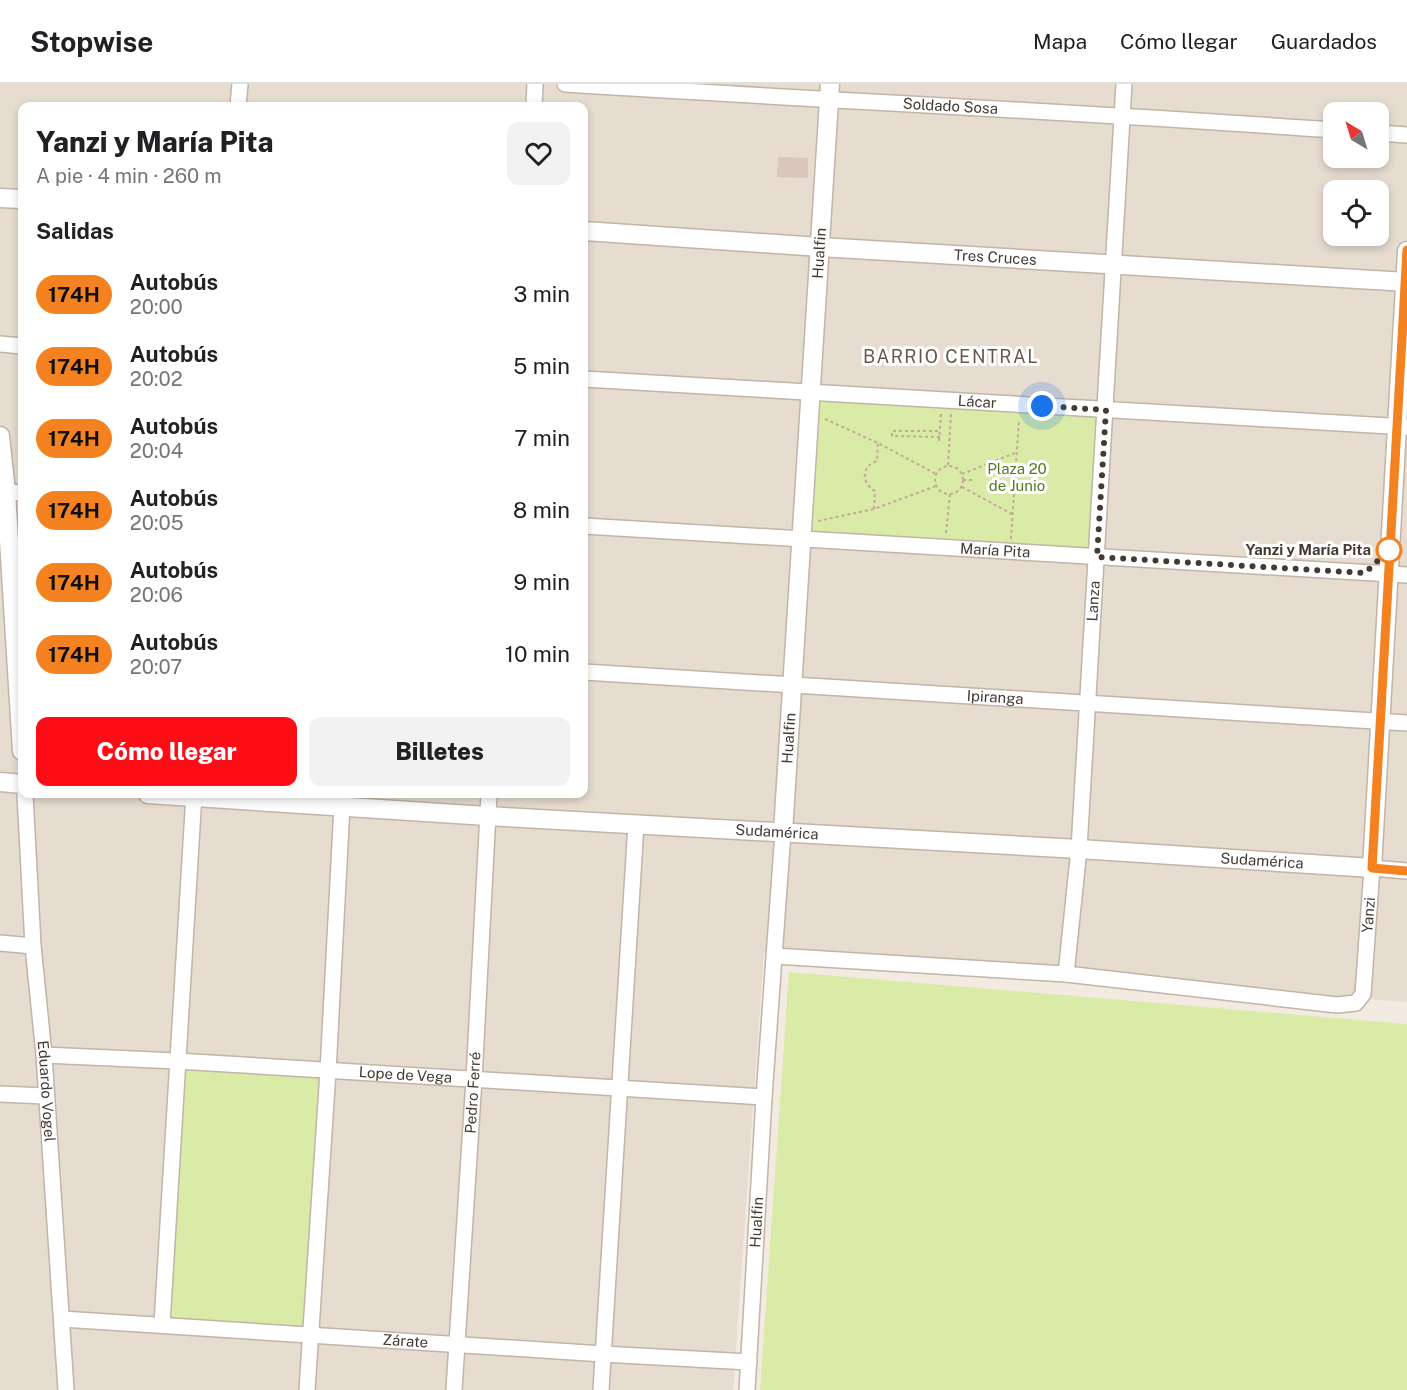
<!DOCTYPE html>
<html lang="es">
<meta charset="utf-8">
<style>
:root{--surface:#fff;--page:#f2f2f2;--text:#202124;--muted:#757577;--line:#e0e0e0;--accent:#ff0d16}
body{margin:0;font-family:"Public Sans",sans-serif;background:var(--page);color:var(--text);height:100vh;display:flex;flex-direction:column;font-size:22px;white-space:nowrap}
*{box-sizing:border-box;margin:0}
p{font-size:20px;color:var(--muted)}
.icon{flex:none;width:33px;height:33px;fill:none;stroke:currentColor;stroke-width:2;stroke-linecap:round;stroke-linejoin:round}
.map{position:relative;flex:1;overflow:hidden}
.panel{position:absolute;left:18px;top:18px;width:570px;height:696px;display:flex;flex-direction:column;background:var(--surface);border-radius:12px;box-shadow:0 3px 9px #0003}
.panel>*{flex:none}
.badge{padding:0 12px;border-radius:20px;font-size:21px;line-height:39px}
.needle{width:39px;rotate:322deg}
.tools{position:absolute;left:1323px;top:18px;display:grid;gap:12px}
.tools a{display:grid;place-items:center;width:66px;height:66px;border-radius:12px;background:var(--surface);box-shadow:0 3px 9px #0003;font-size:30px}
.you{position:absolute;width:30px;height:30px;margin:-15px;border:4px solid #fff;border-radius:50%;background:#1a73e8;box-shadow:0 0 0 9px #1a73e833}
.map>.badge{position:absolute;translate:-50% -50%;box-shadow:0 0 0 3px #fff}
h2{padding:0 18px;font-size:22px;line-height:54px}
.round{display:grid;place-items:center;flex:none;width:63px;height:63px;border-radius:12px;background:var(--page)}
.head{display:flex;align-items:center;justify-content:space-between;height:102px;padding:0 18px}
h1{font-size:28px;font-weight:800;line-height:45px}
.action{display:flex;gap:12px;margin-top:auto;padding:12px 18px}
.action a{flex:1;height:69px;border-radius:12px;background:var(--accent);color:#fff;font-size:24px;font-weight:800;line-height:69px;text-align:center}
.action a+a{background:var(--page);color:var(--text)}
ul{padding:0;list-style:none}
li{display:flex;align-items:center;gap:18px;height:72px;padding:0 18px}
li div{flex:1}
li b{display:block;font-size:22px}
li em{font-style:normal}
li .badge{min-width:66px;font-weight:700;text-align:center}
header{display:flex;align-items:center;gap:36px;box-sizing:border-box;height:84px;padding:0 30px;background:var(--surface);border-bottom:2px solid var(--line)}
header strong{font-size:28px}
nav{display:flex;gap:33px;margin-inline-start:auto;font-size:21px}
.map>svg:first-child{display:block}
.residential{fill:#e7dcd0;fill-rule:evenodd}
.green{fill:#d9eba7}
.building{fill:#d8c7ba}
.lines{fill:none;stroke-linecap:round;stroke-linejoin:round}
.minor-casing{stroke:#c2b4a7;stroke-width:18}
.tertiary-casing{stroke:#c2b4a7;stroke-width:21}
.path{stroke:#c2a995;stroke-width:2;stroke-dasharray:3 3;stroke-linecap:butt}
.minor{stroke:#fff;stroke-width:15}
.tertiary{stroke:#fff;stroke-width:18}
.line-casing{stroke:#fff;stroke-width:14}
.line{stroke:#f58220;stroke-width:9}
.walk{stroke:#453a32;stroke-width:6;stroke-dasharray:0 10.8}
.stop-dot{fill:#fff;stroke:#f58220;stroke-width:3}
.labels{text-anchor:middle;stroke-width:6;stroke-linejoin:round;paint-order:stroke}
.street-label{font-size:15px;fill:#453a32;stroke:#fff}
.park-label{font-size:15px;fill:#547a22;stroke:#fff}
.stop-label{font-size:15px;font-weight:bold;fill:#453a32;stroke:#fff;text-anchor:end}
.quarter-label{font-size:18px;letter-spacing:1.5px;fill:#685649;stroke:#fff}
</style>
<header>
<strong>Stopwise</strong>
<nav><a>Mapa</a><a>Cómo llegar</a><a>Guardados</a></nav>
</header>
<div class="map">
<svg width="1407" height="1306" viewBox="0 0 1407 1306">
<rect width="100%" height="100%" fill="#f3ebe2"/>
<path class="residential" d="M0 0H1407V918L764 869 733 1306H0ZM22 22H584V710H22ZM1334 28H1378V74H1334ZM1334 106H1378V152H1334Z"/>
<g class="green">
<path d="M812 307 1106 326 1097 473 802 456Z"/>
<path d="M789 888 1407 940V1306H760Z"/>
<path d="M177 977 328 987 311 1251 162 1240Z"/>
</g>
<path class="building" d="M778 73 808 74V94L777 93Z"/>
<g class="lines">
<g class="minor-casing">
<g id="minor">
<path id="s1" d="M565 0C821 16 1078 28 1334 46"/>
<path d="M238 22 240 0"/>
<path d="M534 22 535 0"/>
<path d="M1378 49 1407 51"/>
<path d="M0 260 22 262"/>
<path id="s2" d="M584 295 1407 343"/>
<path d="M6 408 22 409"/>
<path id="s3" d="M584 442 1407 491"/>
<path id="s4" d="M584 588 1407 639"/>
<path id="s5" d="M25 710 33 862 44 971 66 1306"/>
<path d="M0 859 33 862"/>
<path id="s6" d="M775 872 1066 890 1337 921 1356 919 1363 910 1372 784 1407 787"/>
<path id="s7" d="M1066 890 1079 765 1124 0"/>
<path id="s8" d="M44 971 177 977 764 1013"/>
<path d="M0 1010 45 1012"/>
<path id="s9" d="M62 1235 603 1270 749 1278"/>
<path d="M162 1240 194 710"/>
<path d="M307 1306 328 987 342 722"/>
<path id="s10" d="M454 1306 474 995 489 710"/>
<path d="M601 1306 636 740"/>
<path id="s11" d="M747 1306 764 1013 783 748"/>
</g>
</g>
<g class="tertiary-casing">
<g id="tertiary">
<path d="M0 114 22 115"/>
<path id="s12" d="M584 147 820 163 1407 198"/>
<path d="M0 352 6 408 22 667"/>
<path d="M0 698 22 700"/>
<path id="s13" d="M148 710 487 732 1079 765 1372 784 1407 167"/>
<path id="s14" d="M783 748 830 0"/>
</g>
</g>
<g class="path">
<path d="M825 335 878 359 936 390"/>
<path d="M940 353 892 352V347H940"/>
<path d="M939 357 941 330"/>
<path d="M948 381 951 330"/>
<circle cx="949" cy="396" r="14"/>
<path d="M962 390 1015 369"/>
<path d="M963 396H972"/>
<path d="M962 403 1012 430"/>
<path d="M874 425 875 407C861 399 861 382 877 377L878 359"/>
<path d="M818 437 874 425 936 402"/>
<path d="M946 449 950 410"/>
<path d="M1011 455 1019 335"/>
</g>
<use href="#minor" class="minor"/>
<use href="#tertiary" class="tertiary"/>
</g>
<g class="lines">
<g class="line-casing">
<path id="line" d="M1407 166 1372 784 1407 787"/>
</g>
<use href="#line" class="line"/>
<path class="walk" d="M1042 322 1106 326 1097 473 1365 489 1389 466"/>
</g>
<circle class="stop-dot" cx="1389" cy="466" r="12"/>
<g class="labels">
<g class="street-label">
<text dy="5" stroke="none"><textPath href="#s1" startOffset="386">Soldado Sosa</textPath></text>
<text dy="5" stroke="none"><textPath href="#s14" startOffset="580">Hualfin</textPath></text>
<text dy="5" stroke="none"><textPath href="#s12" startOffset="412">Tres Cruces</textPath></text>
<text dy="5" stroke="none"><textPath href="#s2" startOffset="394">Lácar</textPath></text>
<text dy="5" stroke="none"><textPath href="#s3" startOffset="412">María Pita</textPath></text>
<text dy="5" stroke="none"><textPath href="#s7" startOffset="374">Lanza</textPath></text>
<text dy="5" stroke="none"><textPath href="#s4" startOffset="412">Ipiranga</textPath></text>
<text dy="5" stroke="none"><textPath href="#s14" startOffset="94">Hualfin</textPath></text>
<text dy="5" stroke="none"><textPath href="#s13" startOffset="630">Sudamérica</textPath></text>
<text dy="5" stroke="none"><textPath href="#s13" startOffset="1116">Sudamérica</textPath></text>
<text dy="5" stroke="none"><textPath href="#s6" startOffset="674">Yanzi</textPath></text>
<text dy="5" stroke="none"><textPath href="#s8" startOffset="362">Lope de Vega</textPath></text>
<text dy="5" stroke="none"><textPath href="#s5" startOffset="298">Eduardo Vogel</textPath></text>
<text dy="5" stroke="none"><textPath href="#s10" startOffset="298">Pedro Ferré</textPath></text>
<text dy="5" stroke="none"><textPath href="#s11" startOffset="168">Hualfin</textPath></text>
<text dy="5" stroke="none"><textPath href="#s9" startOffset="344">Zárate</textPath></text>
</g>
<g class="park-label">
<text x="1017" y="390">Plaza 20<tspan x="1017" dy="17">de Junio</tspan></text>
</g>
<g class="stop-label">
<text x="1371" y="471">Yanzi y María Pita</text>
</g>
<g class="quarter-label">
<text x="951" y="279">BARRIO CENTRAL</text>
</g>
</g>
</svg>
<div class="tools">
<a><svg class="needle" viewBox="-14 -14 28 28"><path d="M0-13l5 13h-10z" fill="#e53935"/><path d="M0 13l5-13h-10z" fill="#757577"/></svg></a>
<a><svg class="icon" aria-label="locate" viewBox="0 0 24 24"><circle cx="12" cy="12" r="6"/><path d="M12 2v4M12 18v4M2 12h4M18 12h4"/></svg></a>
</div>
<div class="you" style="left:1042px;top:322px"></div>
<section class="panel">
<div class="head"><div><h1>Yanzi y María Pita</h1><p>A pie · 4 min · 260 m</p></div><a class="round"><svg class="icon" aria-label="heart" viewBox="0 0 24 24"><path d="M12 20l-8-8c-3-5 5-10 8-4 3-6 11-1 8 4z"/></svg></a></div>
<h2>Salidas</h2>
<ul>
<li><span class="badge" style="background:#f58220;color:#111">174H</span><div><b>Autobús</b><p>20:00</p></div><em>3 min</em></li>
<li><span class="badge" style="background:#f58220;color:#111">174H</span><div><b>Autobús</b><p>20:02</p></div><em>5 min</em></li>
<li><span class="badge" style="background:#f58220;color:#111">174H</span><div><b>Autobús</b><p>20:04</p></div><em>7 min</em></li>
<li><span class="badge" style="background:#f58220;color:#111">174H</span><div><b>Autobús</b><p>20:05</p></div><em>8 min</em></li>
<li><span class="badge" style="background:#f58220;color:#111">174H</span><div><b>Autobús</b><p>20:06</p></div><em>9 min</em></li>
<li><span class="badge" style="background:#f58220;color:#111">174H</span><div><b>Autobús</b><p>20:07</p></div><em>10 min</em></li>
</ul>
<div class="action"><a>Cómo llegar</a><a>Billetes</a></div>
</section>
</div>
